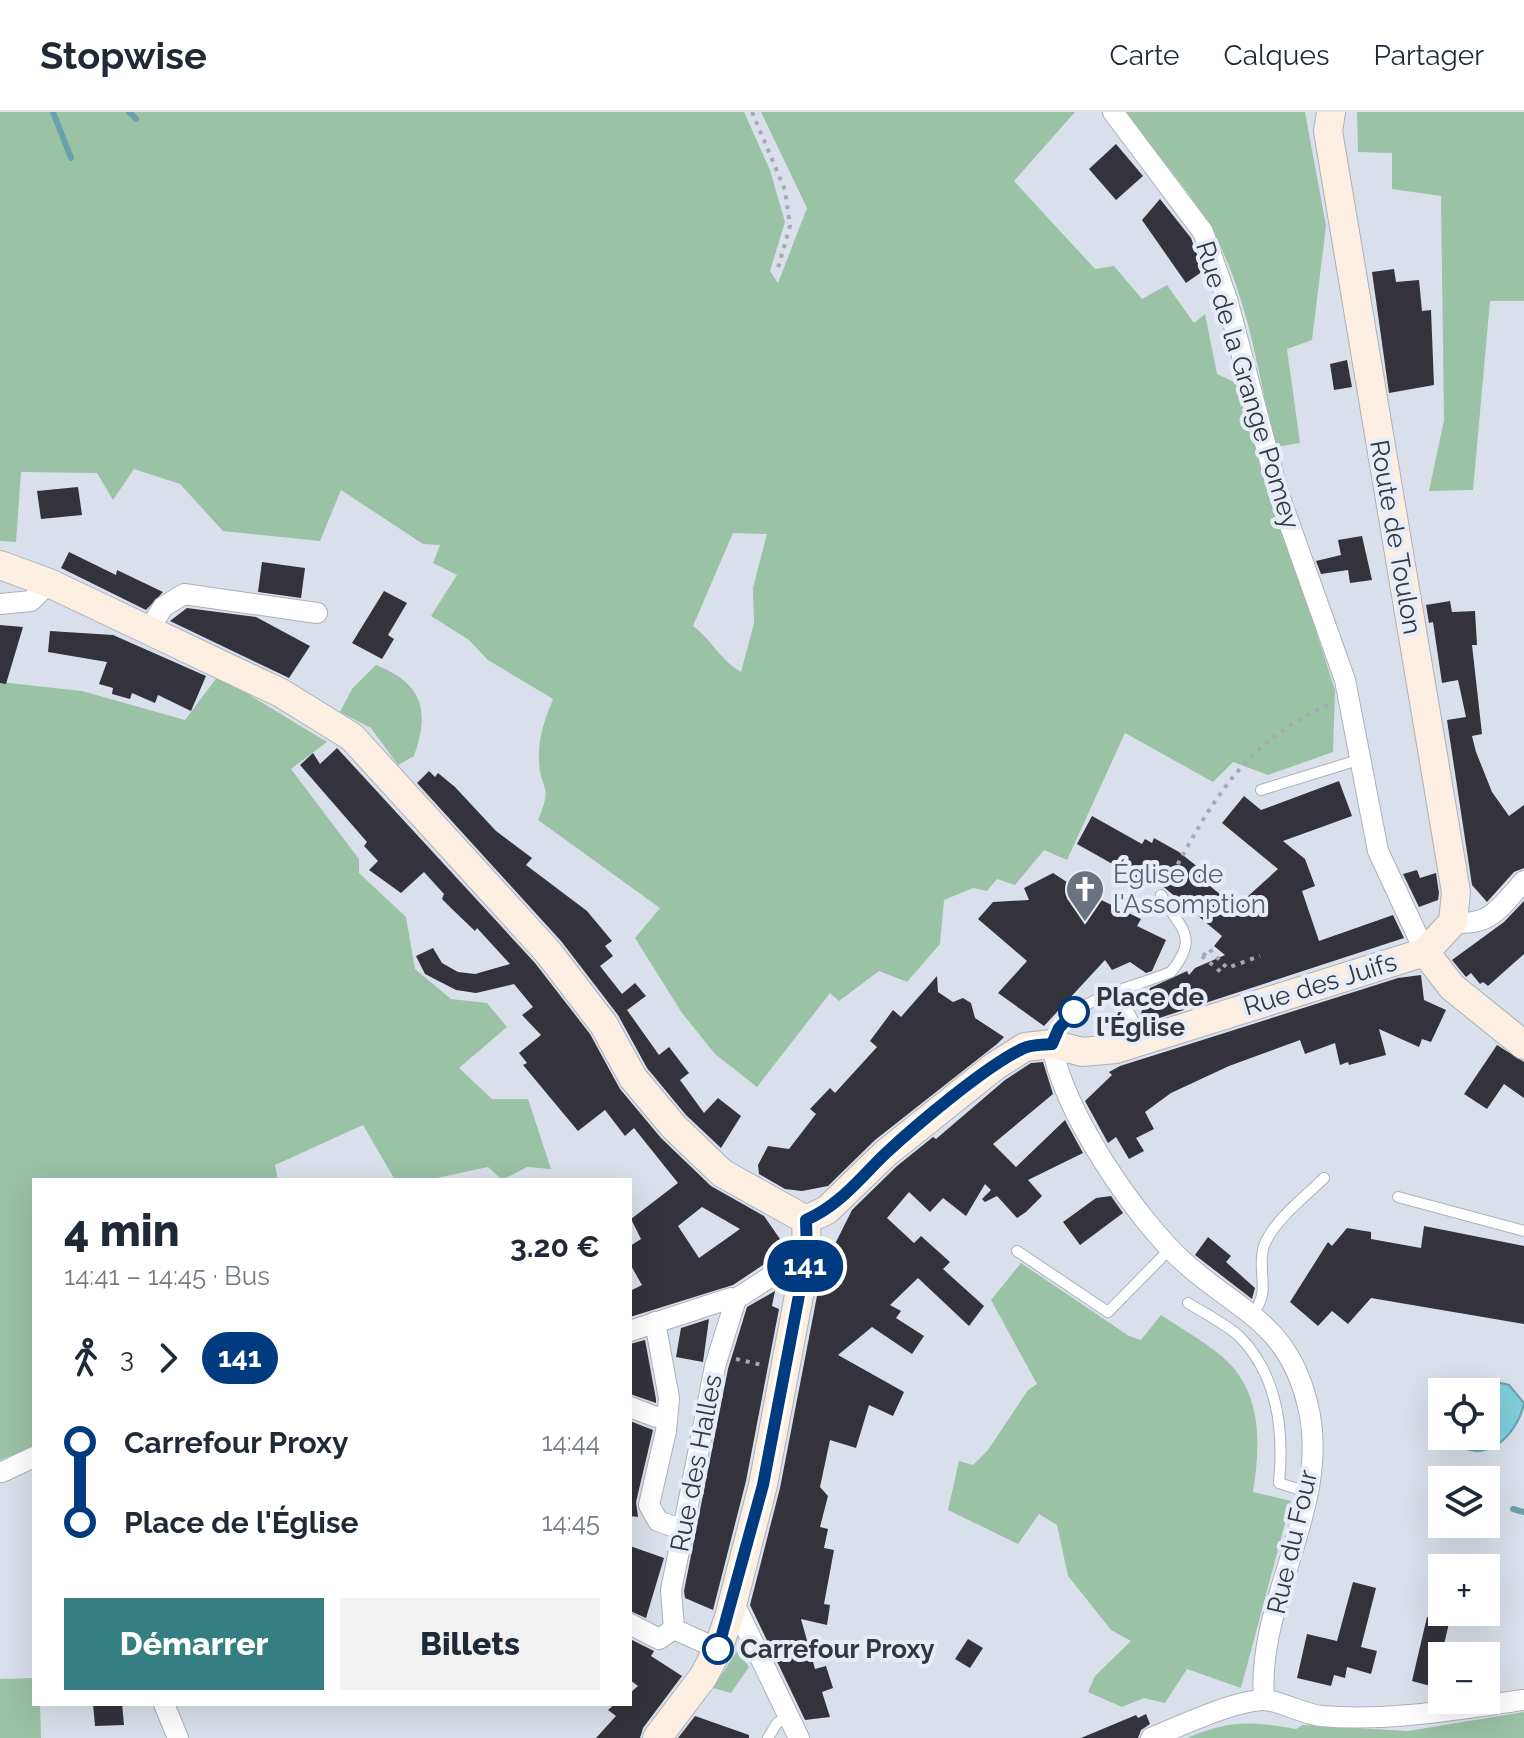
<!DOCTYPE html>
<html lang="fr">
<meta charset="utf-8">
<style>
:root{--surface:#fff;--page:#f2f2f3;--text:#1f2937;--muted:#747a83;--line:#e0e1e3;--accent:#357e81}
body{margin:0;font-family:Raleway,sans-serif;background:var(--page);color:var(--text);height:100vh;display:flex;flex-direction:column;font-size:30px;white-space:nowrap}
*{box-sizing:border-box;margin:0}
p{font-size:26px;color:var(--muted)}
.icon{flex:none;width:44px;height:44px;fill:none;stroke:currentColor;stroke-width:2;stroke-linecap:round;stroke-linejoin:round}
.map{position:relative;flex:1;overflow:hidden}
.panel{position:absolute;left:32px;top:1066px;width:600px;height:528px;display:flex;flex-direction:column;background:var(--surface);border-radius:0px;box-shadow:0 8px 32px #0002}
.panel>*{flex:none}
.badge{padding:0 16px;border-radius:26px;font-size:28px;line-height:52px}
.buttons{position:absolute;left:1428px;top:1266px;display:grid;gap:16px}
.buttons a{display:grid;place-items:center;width:72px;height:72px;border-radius:0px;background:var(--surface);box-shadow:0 8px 32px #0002;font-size:40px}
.map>.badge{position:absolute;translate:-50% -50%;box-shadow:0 0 0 4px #fff}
.legs{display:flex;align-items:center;gap:12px;height:88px;padding:0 32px;font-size:26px}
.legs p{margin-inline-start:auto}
.summary{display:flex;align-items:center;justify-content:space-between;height:136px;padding:0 32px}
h1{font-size:44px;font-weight:800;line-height:60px}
.primary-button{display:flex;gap:16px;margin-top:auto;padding:16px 32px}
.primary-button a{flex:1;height:92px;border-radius:0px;background:var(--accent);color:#fff;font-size:32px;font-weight:800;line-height:92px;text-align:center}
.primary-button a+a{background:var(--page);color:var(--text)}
ul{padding:0 32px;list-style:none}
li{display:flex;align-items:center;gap:28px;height:80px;font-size:30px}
li i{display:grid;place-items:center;width:12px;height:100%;margin:0 10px;background:currentColor}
li i::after{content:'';width:20px;height:20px;margin:-10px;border:6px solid;border-radius:50%;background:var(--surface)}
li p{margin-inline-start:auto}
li:first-child i{background:linear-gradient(#0000 50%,currentColor 0)}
li:last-child i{background:linear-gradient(currentColor 50%,#0000 0)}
header{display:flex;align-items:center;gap:48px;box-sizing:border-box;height:112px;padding:0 40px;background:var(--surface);border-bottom:2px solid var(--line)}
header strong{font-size:38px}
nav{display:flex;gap:44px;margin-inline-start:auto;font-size:28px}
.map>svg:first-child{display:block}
.green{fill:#9ac2a5;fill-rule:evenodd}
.water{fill:#81cede;stroke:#6aa1ad;stroke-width:2}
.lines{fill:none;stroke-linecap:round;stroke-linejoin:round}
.stream{stroke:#6aa1ad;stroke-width:6}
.building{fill:#34323b;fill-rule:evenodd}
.lane-casing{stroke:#abb0bb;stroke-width:12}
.street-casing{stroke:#abb0bb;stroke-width:22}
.secondary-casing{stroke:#abb0bb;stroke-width:30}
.path{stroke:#a5a9b2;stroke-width:4;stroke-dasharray:4 6;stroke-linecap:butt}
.lane{stroke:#fff;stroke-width:10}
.street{stroke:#fff;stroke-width:20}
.secondary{stroke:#fceee0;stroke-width:28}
.line-1-casing{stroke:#fff;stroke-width:18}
.line-1{stroke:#003b80;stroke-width:12}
.stop-1-dot{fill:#fff;stroke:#003b80;stroke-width:4}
.labels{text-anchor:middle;stroke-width:8;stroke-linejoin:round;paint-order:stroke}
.street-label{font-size:26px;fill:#35373b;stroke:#e7edf8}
.worship-label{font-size:26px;fill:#5b616d;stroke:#e7edf8;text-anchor:start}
.stop-label{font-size:26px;font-weight:bold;fill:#35373b;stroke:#e7edf8;text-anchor:start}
</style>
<header>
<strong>Stopwise</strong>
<nav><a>Carte</a><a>Calques</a><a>Partager</a></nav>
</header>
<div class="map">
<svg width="1524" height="1626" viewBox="0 0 1524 1626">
<rect width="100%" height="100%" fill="#dae0eb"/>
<g class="green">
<path d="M0 0H744L770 58 785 110 770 159 778 171 807 96 761 0H1075L1014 69 1095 157 1114 154 1142 187 1167 173 1194 211 1205 202 1217 262 1236 271 1335 578 1333 640 1268 663 1233 650 1213 670 1125 621 1067 748 1044 738 1015 773 997 767 987 779 973 776 944 788 940 832 907 870 879 859 839 889 830 881 757 975 715 942 682 901 635 826 660 796 538 708C554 670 540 680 539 648 538 625 545 607 553 587L488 548 469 528 431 504 457 463 433 451 440 433 423 432 341 378 320 429 223 419 180 372 134 357 113 388 97 361 21 360 16 430 0 429ZM733 421 767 422 753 476 754 511 741 560C718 546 714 530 693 514Z"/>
<path d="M1125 0H1305L1326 114 1312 228 1287 237 1300 331 1275 335C1259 264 1248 183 1212 118 1189 77 1153 38 1125 0Z"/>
<path d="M1357 0H1524V189H1490L1473 378 1429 379 1444 308 1441 84 1392 77V41L1358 40Z"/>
<path d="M376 553C423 572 430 598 414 644L398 653 371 616 340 600 352 577Z"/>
<path d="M218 564 327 630 291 657 359 747V761L406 805 415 857 451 887 487 891 507 915 459 956 492 987H528L551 1057 527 1055 502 1068 488 1055 428 1068H395L363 1013 275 1053 278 1068H34V1334L0 1348V570L82 579 185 608Z"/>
<path d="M1021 1151 1129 1224 1141 1228 1161 1203C1183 1218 1210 1232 1228 1250 1263 1285 1260 1336 1253 1380L1291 1389 1241 1576 1187 1557 1165 1591 1144 1586 1122 1595 1088 1580 1095 1564 1131 1529 1111 1518 1068 1464 1057 1413 1039 1402 1018 1432 948 1398 959 1349 973 1353 988 1338 1028 1278 1037 1272 991 1188Z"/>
<path d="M737 1539 749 1555 731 1581 713 1576Z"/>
<path d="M34 1566V1592H40L41 1626H0V1567Z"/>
<path d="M1524 1600V1626H1187C1230 1608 1251 1609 1296 1617L1303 1613 1408 1619Z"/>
</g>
<path class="water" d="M1492 1269 1509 1273 1524 1291C1517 1326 1479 1359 1450 1324H1486V1280H1459Z"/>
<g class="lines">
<g class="stream">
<path d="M53 0 71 46"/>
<path d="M129 0 136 7"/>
<path d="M1513 1397 1524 1400"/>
</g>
</g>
<g class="building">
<path d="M1116 32 1143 64 1116 88 1089 57Z"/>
<path d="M1160 87 1191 126 1203 159 1186 171 1142 108Z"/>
<path d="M1394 157 1396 170 1419 168 1422 199 1431 198 1434 273 1389 281 1372 160Z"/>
<path d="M1347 248 1352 275 1334 278 1330 252Z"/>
<path d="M78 375 82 403 41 407 37 379Z"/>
<path d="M1362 424 1372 468 1350 471 1348 458 1321 462 1316 449 1341 443 1338 428Z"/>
<path d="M69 440 116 463 117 458 163 480 146 498 61 456Z"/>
<path d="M262 450 305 456 301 486 258 480Z"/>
<path d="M384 479 407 491 388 523 394 527 382 547 352 531Z"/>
<path d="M1450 489 1452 500 1475 499 1477 533H1472L1482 622 1472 624 1476 640 1492 680 1509 704 1524 693V756L1514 760 1487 790 1472 773 1447 608 1466 605 1458 568 1442 571 1433 510 1429 511 1426 493Z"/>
<path d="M187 496 256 505 310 534 289 566 170 509Z"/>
<path d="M0 513 23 515 6 572 0 571Z"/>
<path d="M50 519 113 523 206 564 191 599 158 583 155 591 132 581 130 587 112 582 113 576 99 572 107 550 48 540Z"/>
<path d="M337 636 535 851 590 922 620 977 661 1026 711 1074 764 1104 787 1137 733 1173 630 1205V1179L642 1173 630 1152V1134L641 1127 631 1107 678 1071 634 1016 625 1024 605 998 578 1019 523 953 527 951 519 941 541 923 522 903 533 895 514 872 476 881 456 878 425 862 416 844 433 836 442 851 458 860 475 862 510 852 477 816 475 819 453 798 442 787 444 782 424 760 401 781 369 758 378 749 364 734 367 730 300 653 313 641 320 652ZM702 1095 740 1117 699 1146 678 1114Z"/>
<path d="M429 659 435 665 438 661 455 675 496 719 532 746 526 753 587 799 612 829 605 834 613 844 600 854 622 882 635 871 646 884 627 898 659 943 669 935 689 961 680 968 704 1001 718 986 741 1004 721 1036 686 1003 647 956 618 903 561 829 417 671Z"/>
<path d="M1339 669 1352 704 1283 729 1305 747 1315 774 1302 779 1319 829 1393 803 1404 826 1150 909 1140 904 1150 876 1187 859 1189 863 1195 856 1225 843 1214 834 1222 824 1140 755 1146 771 1077 732 1092 704 1142 732 1145 727 1152 731 1154 726 1179 740 1204 760 1200 766 1236 795 1278 757 1222 711 1244 684 1261 698Z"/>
<path d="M1417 758 1420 766 1436 761 1439 781 1438 788 1419 795 1403 762Z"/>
<path d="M1053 761 1076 776 1141 807 1137 814 1166 828 1152 859 1146 861 1130 850 1112 858 1105 848 1044 914 998 881 1027 849 978 807 993 790 1029 788 1024 776Z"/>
<path d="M1524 789V842L1488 874 1483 870 1480 872 1471 861 1466 865 1452 848 1504 810Z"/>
<path d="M1421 863 1424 888 1446 898 1431 930 1422 927 1419 935 1379 917 1386 943 1349 953 1348 950 1340 953 1335 931 1305 942 1300 928 1229 954 1171 981 1145 1000 1154 1017 1136 1026 1144 1039 1129 1047 1116 1025 1108 1031 1085 989 1112 963 1109 960 1120 954 1398 866Z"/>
<path d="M937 864 938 880 953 890 963 886 971 891 975 906 1004 925 997 932 875 1028 828 1074 802 1079 785 1077 759 1062 758 1053 768 1034 789 1037 816 1002 810 997 830 976 835 981 877 935 870 929 893 898 901 905Z"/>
<path d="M1497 933 1524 950V986L1504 972 1487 997 1464 982Z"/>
<path d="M1043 950 1053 982 993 1032 1016 1055 1065 1008 1083 1041 1028 1068 1042 1084 1026 1100 1017 1106 997 1084 985 1090 982 1087 991 1078 985 1072 966 1104 943 1086 930 1100 909 1080 887 1106 914 1131 921 1124 950 1150 943 1157 984 1194 969 1214 918 1166 890 1193 901 1199 896 1206 924 1224 912 1242 872 1215 838 1243 904 1280 893 1304 869 1293 856 1336 830 1328 820 1375 828 1384 820 1415 828 1417 824 1436 834 1438 824 1492 830 1493 827 1513 801 1507 815 1557 826 1554 833 1576 822 1580 830 1605 805 1608 750 1493 780 1376 822 1158 852 1098 897 1054 933 1025 936 1027 1005 968 1031 951Z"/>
<path d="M1111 1084 1123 1101 1080 1133 1063 1110 1096 1086Z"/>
<path d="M1424 1114 1524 1134V1212L1371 1186 1348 1212 1332 1199 1318 1214 1290 1190 1328 1130 1332 1134 1347 1116 1371 1120V1127L1421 1136Z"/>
<path d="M1208 1125 1231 1144 1226 1150 1255 1176 1252 1187 1195 1143Z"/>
<path d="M775 1179 772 1194 779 1197 746 1369 713 1498 685 1486 684 1479 728 1257 747 1195Z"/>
<path d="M709 1207 703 1250 676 1245 681 1216Z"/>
<path d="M645 1228 656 1287V1291L630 1282V1232Z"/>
<path d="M630 1309 653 1318 636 1390 638 1405 630 1404Z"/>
<path d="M630 1434 664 1446 646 1506 630 1499Z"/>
<path d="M1353 1470 1376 1476 1361 1535 1377 1539 1371 1562 1347 1555 1345 1566 1334 1563 1331 1574 1297 1566 1307 1522 1337 1529Z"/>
<path d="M1427 1505 1449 1511 1434 1575 1412 1569Z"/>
<path d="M630 1527 654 1539 651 1544 682 1564 643 1616 640 1626H596L616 1604 608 1598 615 1592H630V1581L638 1574 630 1568Z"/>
<path d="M968 1527 983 1536 970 1556 955 1547Z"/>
<path d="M93 1592H122L124 1613 95 1614Z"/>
<path d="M1146 1602 1150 1612 1141 1618 1138 1626H1081L1136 1603 1138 1606Z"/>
<path d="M695 1604 749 1623V1626H678Z"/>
</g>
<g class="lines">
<g class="lane-casing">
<g id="lane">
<path d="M1261 678 1358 648"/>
<path d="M1118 880 1142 925"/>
<path d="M1053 931C1071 884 1128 878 1171 860 1202 822 1177 815 1161 783"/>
<path d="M1398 1085 1524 1119"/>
<path d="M1017 1139 1108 1200 1170 1137"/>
<path d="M1188 1191C1204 1201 1226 1212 1240 1225 1278 1264 1284 1320 1279 1371L1307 1380"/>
<path d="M1253 1201C1272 1179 1256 1158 1264 1134 1273 1109 1305 1085 1324 1066"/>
<path d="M768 1626 777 1611 788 1605"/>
</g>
</g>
<g class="street-casing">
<g id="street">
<path d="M1113 0 1203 120 1227 187 1278 380 1345 568 1378 739 1425 840"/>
<path d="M0 492 31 489 49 471"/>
<path d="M149 518 163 495 184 482 317 501"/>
<path d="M1453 810C1491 815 1500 795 1524 769"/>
<path d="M1052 932C1061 997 1137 1109 1186 1152 1240 1200 1287 1211 1307 1290 1334 1391 1256 1487 1264 1587"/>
<path d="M655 1210 669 1286 666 1319 649 1393 658 1409 683 1418"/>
<path d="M630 1219 731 1186 736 1187 807 1141"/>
<path d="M630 1295 656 1305H666"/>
<path d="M2 1360 34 1345"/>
<path d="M733 1489 799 1626"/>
<path d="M630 1512 659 1527 674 1517 718 1537"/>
<path d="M674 1517 671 1478 679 1439 715 1254 736 1187"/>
<path d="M164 1592 178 1626"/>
<path d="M1151 1626C1180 1614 1231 1590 1262 1588 1276 1587 1303 1602 1321 1604 1389 1610 1457 1597 1524 1588"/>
</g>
</g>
<g class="secondary-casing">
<g id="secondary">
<path d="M1331 0 1328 19 1456 780 1453 810 1425 840"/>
<path d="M0 453 49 471 281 581 352 625 548 840 604 913 633 966 674 1015 722 1061 806 1108"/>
<path d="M1425 840 1452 875 1524 933"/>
<path d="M657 1626 703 1565 718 1537 729 1505 763 1373 807 1141 806 1108 827 1098 886 1041 995 954 1025 935 1052 932 1082 940 1116 937 1425 840"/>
</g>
</g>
<g class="path">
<path d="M752 0 785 78 790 114 778 156"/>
<path d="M1168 770C1211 691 1243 630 1330 592"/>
<path d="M1202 844 1222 861"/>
<path d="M1203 844 1209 837 1227 856 1260 844"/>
<path d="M736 1247 762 1253"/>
</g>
<use href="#lane" class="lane"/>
<use href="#street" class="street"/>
<use href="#secondary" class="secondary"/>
</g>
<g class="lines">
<g class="line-1-casing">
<path id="line-1" d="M718 1537 763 1373 807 1141 806 1108C840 1093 859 1067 885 1042 916 1013 986 954 1022 937 1031 932 1043 933 1052 932L1059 916 1074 900"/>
</g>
<use href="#line-1" class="line-1"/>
</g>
<defs>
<g id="church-pin" transform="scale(2)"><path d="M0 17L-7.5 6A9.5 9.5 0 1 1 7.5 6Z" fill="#6b7280" stroke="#e7edf8"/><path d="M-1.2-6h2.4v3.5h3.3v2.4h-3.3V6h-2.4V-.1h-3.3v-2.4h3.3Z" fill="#fff"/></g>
</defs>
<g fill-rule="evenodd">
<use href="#church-pin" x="1085" y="777"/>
</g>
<g class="stop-1-dot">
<circle cx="1074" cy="900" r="14"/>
<circle cx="718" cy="1537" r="14"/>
</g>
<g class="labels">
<g class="street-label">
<text transform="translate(1248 273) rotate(73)" y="9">Rue de la Grange Pomey</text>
<text transform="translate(1396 425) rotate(80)" y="9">Route de Toulon</text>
<text transform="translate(1320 872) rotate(-17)" y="9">Rue des Juifs</text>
<text transform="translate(696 1351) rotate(-79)" y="9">Rue des Halles</text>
<text transform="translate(1292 1430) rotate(-77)" y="9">Rue du Four</text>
</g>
<g class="worship-label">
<text x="1113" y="771">Église de<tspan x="1113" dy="30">l'Assomption</tspan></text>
</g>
<g class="stop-label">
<text x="1096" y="894">Place de<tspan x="1096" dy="30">l'Église</tspan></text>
<text x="740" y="1546">Carrefour Proxy</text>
</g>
</g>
</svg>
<div class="buttons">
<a><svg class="icon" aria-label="locate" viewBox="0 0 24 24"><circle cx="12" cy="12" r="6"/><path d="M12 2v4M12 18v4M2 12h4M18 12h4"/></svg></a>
<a><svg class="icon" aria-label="layers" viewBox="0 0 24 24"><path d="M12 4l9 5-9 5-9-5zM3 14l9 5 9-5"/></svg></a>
<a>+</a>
<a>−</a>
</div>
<b class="badge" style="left:805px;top:1154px;background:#003b80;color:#fff">141</b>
<section class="panel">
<div class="summary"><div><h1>4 min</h1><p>14:41 – 14:45 · Bus</p></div><b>3.20 €</b></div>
<div class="legs"><svg class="icon" aria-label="walk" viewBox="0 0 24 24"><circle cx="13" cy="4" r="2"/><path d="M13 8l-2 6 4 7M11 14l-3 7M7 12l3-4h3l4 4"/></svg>3<svg class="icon" aria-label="forward" viewBox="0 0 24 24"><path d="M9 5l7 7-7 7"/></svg><b class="badge" style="background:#003b80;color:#fff">141</b></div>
<ul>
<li><i style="color:#003b80"></i><b>Carrefour Proxy</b><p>14:44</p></li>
<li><i style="color:#003b80"></i><b>Place de l'Église</b><p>14:45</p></li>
</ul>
<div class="primary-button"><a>Démarrer</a><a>Billets</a></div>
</section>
</div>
